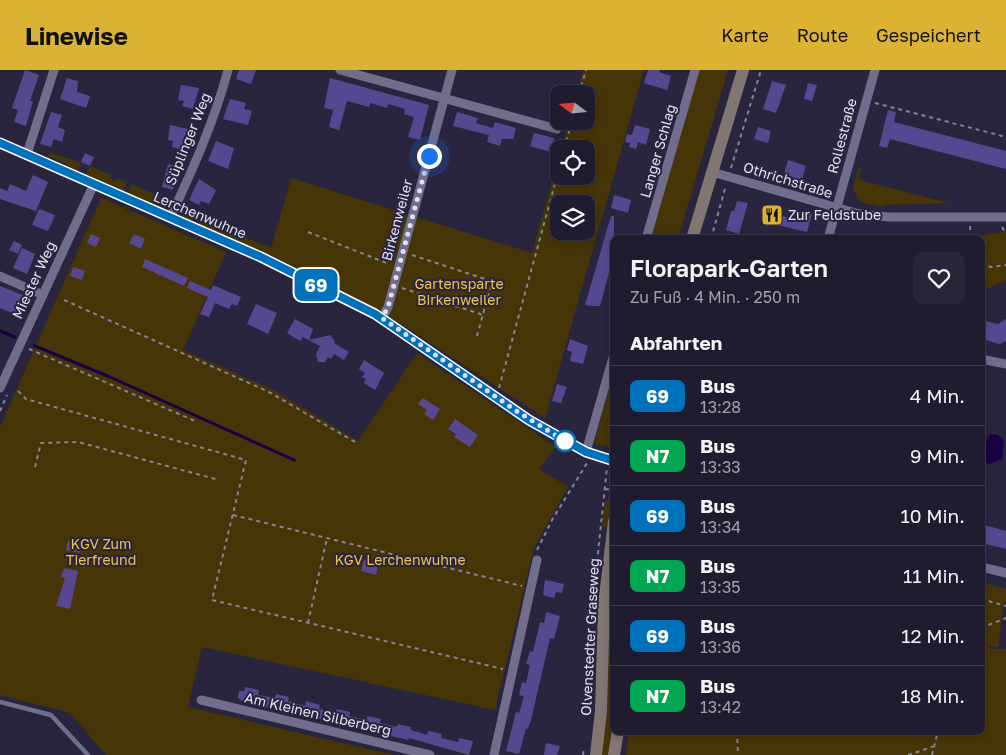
<!DOCTYPE html>
<html lang="de">
<meta charset="utf-8">
<style>
:root{--surface:#1f1c2f;--page:#272537;--text:#f1f3f6;--muted:#a1a1aa;--line:#3c3a4b;--accent:#dcb233}
body{margin:0;font-family:"Golos Text",sans-serif;background:var(--page);color:var(--text);height:100vh;display:flex;flex-direction:column;font-size:19px;white-space:nowrap}
*{box-sizing:border-box;margin:0}
p{font-size:16px;color:var(--muted)}
.icon{flex:none;width:28px;height:28px;fill:none;stroke:currentColor;stroke-width:2;stroke-linecap:round;stroke-linejoin:round}
.map{position:relative;flex:1;overflow:hidden}
.sheet{position:absolute;left:610px;top:165px;width:375px;height:500px;display:flex;flex-direction:column;background:var(--surface);border-radius:10px;box-shadow:0 2px 8px #0003,0 0 0 1px var(--line)}
.sheet>*{flex:none}
.badge{padding:0 10px;border-radius:8px;font-size:18px;line-height:32px}
.needle{width:32px;rotate:286deg}
.fabs{position:absolute;left:550px;top:15px;display:grid;gap:10px}
.fabs a{display:grid;place-items:center;width:45px;height:45px;border-radius:10px;background:var(--surface);box-shadow:0 2px 8px #0003,0 0 0 1px var(--line);font-size:25px}
.you{position:absolute;width:25px;height:25px;margin:-12px;border:4px solid #fff;border-radius:50%;background:#1a73e8;box-shadow:0 0 0 8px #1a73e833}
.map>.badge{position:absolute;translate:-50% -50%;box-shadow:0 0 0 2px #fff}
h2{padding:0 20px;font-size:19px;line-height:45px}
.round{display:grid;place-items:center;flex:none;width:52px;height:52px;border-radius:10px;background:var(--page)}
.overview{display:flex;align-items:center;justify-content:space-between;height:85px;padding:0 20px}
h1{font-size:24px;font-weight:600;line-height:38px}
ul{padding:0;list-style:none}
li{display:flex;align-items:center;gap:15px;height:60px;padding:0 20px;border-top:1px solid var(--line)}
li div{flex:1}
li b{display:block;font-size:19px}
li em{font-style:normal}
li .badge{min-width:55px;font-weight:700;text-align:center}
header{display:flex;align-items:center;gap:30px;box-sizing:border-box;height:70px;padding:0 25px;background:var(--accent);color:#111}
header strong{font-size:24px}
nav{display:flex;gap:28px;margin-inline-start:auto;font-size:18px}
.map>svg:first-child{display:block}
.green{fill:#453507;fill-rule:evenodd}
.water{fill:#190044}
.lines{fill:none;stroke-linecap:round;stroke-linejoin:round}
.stream{stroke:#190044;stroke-width:3}
.building{fill:#564890}
.path{stroke:#86849a;stroke-width:2;stroke-dasharray:4 4;stroke-linecap:butt}
.lane{stroke:#716d8d;stroke-width:4.5}
.street{stroke:#716d8d;stroke-width:9}
.secondary{stroke:#827672;stroke-width:12}
.line-casing{stroke:#fff;stroke-width:11}
.line{stroke:#0072bc;stroke-width:8}
.walk{stroke:#e2e1f3;stroke-width:5;stroke-dasharray:0 9}
.stop-dot{fill:#fff;stroke:#0072bc;stroke-width:2.5}
.labels{text-anchor:middle;stroke-width:4;stroke-linejoin:round;paint-order:stroke}
.street-label{font-size:14px;fill:#e2e1f3;stroke:#29253f}
.poi-label{font-size:14px;fill:#e2e1f3;stroke:#29253f;text-anchor:start}
.park-label{font-size:14px;fill:#eec44b;stroke:#29253f}
</style>
<header>
<strong>Linewise</strong>
<nav><a>Karte</a><a>Route</a><a>Gespeichert</a></nav>
</header>
<div class="map">
<svg width="1006" height="685" viewBox="0 0 1006 685">
<rect width="100%" height="100%" fill="#29253f"/>
<g class="green">
<path d="M583 0H644L545 348 395 250 269 184 268 186 198 154 200 145 215 151 214 154 271 178 291 108 532 183 559 87V106H586V79H561L569 51H586V24H576ZM559 134H586V161H559Z"/>
<path d="M698 0H728L678 169H650Z"/>
<path d="M49 82 81 93 77 102 66 98 67 94 48 86Z"/>
<path d="M90 96 111 105V109L116 111 117 108 127 112 123 122 85 106Z"/>
<path d="M858 98 861 99 859 110 949 133 883 135 882 137 860 132 853 118Z"/>
<path d="M131 114 172 132 165 138 156 137 128 125Z"/>
<path d="M101 128 226 182 183 280 272 319 358 371 417 283 556 377 539 399 568 417 534 478 495 640 202 577 188 637 394 685H106L70 643 0 625V597H2L0 596V357Z"/>
<path d="M181 134 195 142 192 152 183 147Z"/>
<path d="M1006 162V210L981 222V169H953Z"/>
<path d="M614 299V374L606 376 594 374Z"/>
<path d="M612 427 607 458 602 456 605 432Z"/>
<path d="M614 487V645L609 685H601Z"/>
<path d="M981 512 1006 519V533H1004L998 577 990 576 989 579H1006V685H626L629 661H981Z"/>
</g>
<path class="water" d="M990 364 998 365 1004 371 1002 389 990 394 981 391V382Z"/>
<g class="lines">
<g class="stream">
<path d="M0 261 15 267"/>
<path d="M35 276 110 307 294 390"/>
</g>
</g>
<g class="building">
<path d="M25 0 39 5 30 31H33L26 56 14 52 18 40 12 38Z"/>
<path d="M239 0H256L251 14 236 9Z"/>
<path d="M648 0H660L659 2 671 6 667 20 644 13Z"/>
<path d="M67 8 78 11 77 22 90 26 86 38 60 29Z"/>
<path d="M330 8 429 35 420 70 408 67 414 47 404 44 405 39 388 34 387 38 370 33 369 37 347 31 339 60 329 57 333 40 324 38Z"/>
<path d="M772 11 786 15 776 43 763 39Z"/>
<path d="M808 13 817 15 812 31 804 29Z"/>
<path d="M181 15 199 18 193 39 182 36 184 31 178 30Z"/>
<path d="M230 29 246 33 244 39 252 41 248 55 223 49Z"/>
<path d="M888 40 896 42 894 52 1006 81V99L890 69 887 78 879 76Z"/>
<path d="M51 42 62 45 58 57 65 60 62 72 54 69 51 77 40 74Z"/>
<path d="M457 42 478 48 476 53 493 58 495 52 516 58 513 69H502L500 76 487 72 489 65 453 56Z"/>
<path d="M170 55 188 59 183 80 172 77 173 71 168 70Z"/>
<path d="M635 55 650 59 646 75 638 72 636 79 629 77 630 73 625 72 627 64 632 65Z"/>
<path d="M758 57 771 61 768 73 754 69Z"/>
<path d="M534 63 554 68 551 82 530 76Z"/>
<path d="M216 71 234 78 228 99 208 91Z"/>
<path d="M85 83 94 87 90 96 81 92Z"/>
<path d="M788 90 806 96 802 110 784 104Z"/>
<path d="M168 94 179 97 173 120 162 117Z"/>
<path d="M33 105 48 112 36 141 0 129V118L7 121 10 114 26 121Z"/>
<path d="M199 109 216 120 209 134 201 131 199 135 189 130Z"/>
<path d="M614 125 631 130 628 143 611 138Z"/>
<path d="M737 131 748 133 739 164 726 160 731 141H734Z"/>
<path d="M770 135 778 138 777 144 795 150 797 140 812 144 807 162 765 152Z"/>
<path d="M39 139 55 145 48 161 32 155Z"/>
<path d="M611 146H614V200L610 199 600 236H592L585 235Z"/>
<path d="M91 164 100 168 96 177 87 173Z"/>
<path d="M134 164 145 169 141 179 129 173Z"/>
<path d="M14 171 22 175 18 184 9 180Z"/>
<path d="M22 178 35 184 27 204 13 198Z"/>
<path d="M145 189 188 208 184 216 142 197Z"/>
<path d="M73 197 85 201 82 210 70 206Z"/>
<path d="M190 211 211 220 213 215 241 227 237 236 232 234 229 239 215 233 209 247 200 244 208 227 187 218Z"/>
<path d="M0 216 25 226 17 245 0 238Z"/>
<path d="M256 234 277 243 268 264 247 254Z"/>
<path d="M295 249 313 259 309 270 330 265 335 271 334 273 349 282 344 290 334 284 331 289 328 287 325 292H318L316 284 320 276 303 267 300 271 287 263Z"/>
<path d="M1006 249V271L1000 274 981 269V250L998 254Z"/>
<path d="M570 269 588 276 583 294 570 291 572 282 567 280Z"/>
<path d="M364 290 384 303 375 320 364 313 366 309 362 307 365 303 359 299Z"/>
<path d="M557 314 567 317 561 333 552 331Z"/>
<path d="M423 328 440 339 433 350 424 344 427 340 418 334Z"/>
<path d="M455 349 478 365 470 377 454 367 456 364 448 359Z"/>
<path d="M981 454 1006 461V479L981 473Z"/>
<path d="M68 471 82 474 80 483 66 480Z"/>
<path d="M364 490 378 494 376 505 361 501Z"/>
<path d="M64 498 78 501 70 539 56 536 65 508 61 507Z"/>
<path d="M545 510 564 514 562 523 556 522 554 528 545 526 543 524Z"/>
<path d="M546 542 560 546 554 569 550 568 531 650 528 659 526 658 519 684 506 681 516 642 519 643 524 626 519 625 522 612 526 613 530 595 526 594 530 581 533 582 540 552 544 553Z"/>
<path d="M245 617 259 620 258 625 275 628 276 624 289 627 288 631 305 636 306 631 320 635 319 639 336 643 337 639 350 642 349 646 367 650V646L381 649 380 653 397 657 398 654 411 657V660L427 665 428 661 442 664 441 668 458 672 459 668 473 671 469 685 409 668 408 670 242 631 238 628 239 621H244Z"/>
<path d="M546 673 560 676 557 685H544Z"/>
</g>
<g class="lines">
<g class="path">
<path d="M579 24 586 0"/>
<path d="M875 33 1006 67"/>
<path d="M564 79 572 51"/>
<path d="M731 98 761 0"/>
<path d="M970 156 971 169"/>
<path d="M1002 157 1006 164"/>
<path d="M308 162 389 194"/>
<path d="M711 169 726 115"/>
<path d="M412 185 497 213"/>
<path d="M981 194 991 197 1006 195"/>
<path d="M402 218 483 245"/>
<path d="M64 230 269 322 355 372"/>
<path d="M477 266 492 212"/>
<path d="M29 279 195 351"/>
<path d="M499 318 559 99"/>
<path d="M18 321 26 329 246 390 212 530 503 599"/>
<path d="M0 341 7 325"/>
<path d="M35 397 41 373 78 372 219 410"/>
<path d="M605 419 614 420"/>
<path d="M233 445 522 516"/>
<path d="M537 480 552 450 587 393"/>
<path d="M597 492 607 398"/>
<path d="M981 529 1006 536"/>
<path d="M308 553 327 468"/>
<path d="M981 558 1006 548"/>
<path d="M737 661 738 685"/>
<path d="M583 685 584 678"/>
<path d="M908 685 935 676"/>
<path d="M932 685 938 661"/>
</g>
<path class="lane" d="M0 632 51 645 88 685"/>
<g class="street">
<path d="M340 0 557 59"/>
<path d="M0 73 261 187 375 244 529 350 586 382 614 391"/>
<path d="M27 84 54 0"/>
<path d="M712 102 859 144 889 147H1006"/>
<path d="M170 148C193 99 214 52 228 0"/>
<path d="M646 169 695 0"/>
<path d="M828 169 875 0"/>
<path d="M0 206 43 225"/>
<path d="M382 248 388 237 452 0"/>
<path d="M981 289 1006 294"/>
<path d="M0 318 94 114"/>
<path d="M586 382 614 284"/>
<path d="M981 497 1006 503"/>
<path d="M201 630 430 685"/>
<path d="M494 685 537 490"/>
</g>
<g class="secondary">
<path d="M692 169 743 0"/>
<path d="M596 685 601 641 604 535 614 451"/>
<path d="M614 685 618 661"/>
</g>
</g>
<g class="lines">
<g class="line-casing">
<path id="line" d="M0 73 261 187 375 244 529 350 586 382 614 391"/>
</g>
<use href="#line" class="line"/>
<path class="walk" d="M429 86 388 237 382 248 518 342 565 371"/>
</g>
<defs>
<g id="restaurant-square" transform="scale(1.125)"><rect x="-9" y="-9" width="18" height="18" rx="4" fill="#dcb233" stroke="#29253f"/><path d="M-5-6h1v4h1v-4h1v4h1v-4h1v5L-1.5 .5V6h-2V.5L-5-1ZM5-6V6H3V1.5H1.5Q1.5-4 5-6Z" fill="#111"/></g>
</defs>
<g fill-rule="evenodd">
<use href="#restaurant-square" x="772" y="145"/>
</g>
<circle class="stop-dot" cx="565" cy="371" r="10"/>
<g class="labels">
<g class="street-label">
<text transform="translate(842 66) rotate(-75)" y="5">Rollestraße</text>
<text transform="translate(188 69) rotate(-68)" y="5">Süplinger Weg</text>
<text transform="translate(658 81) rotate(-74)" y="5">Langer Schlag</text>
<text transform="translate(788 110) rotate(17)" y="5">Othrichstraße</text>
<text transform="translate(200 145) rotate(23)" y="5">Lerchenwuhne</text>
<text transform="translate(397 150) rotate(-75)" y="5">Birkenweiler</text>
<text transform="translate(34 210) rotate(-65)" y="5">Miester Weg</text>
<text transform="translate(590 567) rotate(-87)" y="5">Olvenstedter Graseweg</text>
<text transform="translate(318 644) rotate(13)" y="5">Am Kleinen Silberberg</text>
</g>
<g class="poi-label">
<text x="788" y="150">Zur Feldstube</text>
</g>
<g class="park-label">
<text x="459" y="219">Gartensparte<tspan x="459" dy="16">Birkenweiler</tspan></text>
<text x="101" y="479">KGV Zum<tspan x="101" dy="16">Tierfreund</tspan></text>
<text x="400" y="495">KGV Lerchenwuhne</text>
</g>
</g>
</svg>
<div class="fabs">
<a><svg class="needle" viewBox="-14 -14 28 28"><path d="M0-13l5 13h-10z" fill="#e53935"/><path d="M0 13l5-13h-10z" fill="#a1a1aa"/></svg></a>
<a><svg class="icon" aria-label="locate" viewBox="0 0 24 24"><circle cx="12" cy="12" r="6"/><path d="M12 2v4M12 18v4M2 12h4M18 12h4"/></svg></a>
<a><svg class="icon" aria-label="layers" viewBox="0 0 24 24"><path d="M12 4l9 5-9 5-9-5zM3 14l9 5 9-5"/></svg></a>
</div>
<div class="you" style="left:429px;top:86px"></div>
<b class="badge" style="left:316px;top:215px;background:#0072bc;color:#fff">69</b>
<section class="sheet">
<div class="overview"><div><h1>Florapark-Garten</h1><p>Zu Fuß · 4 Min. · 250 m</p></div><a class="round"><svg class="icon" aria-label="heart" viewBox="0 0 24 24"><path d="M12 20l-8-8c-3-5 5-10 8-4 3-6 11-1 8 4z"/></svg></a></div>
<h2>Abfahrten</h2>
<ul>
<li><span class="badge" style="background:#0072bc;color:#fff">69</span><div><b>Bus</b><p>13:28</p></div><em>4 Min.</em></li>
<li><span class="badge" style="background:#00a651;color:#fff">N7</span><div><b>Bus</b><p>13:33</p></div><em>9 Min.</em></li>
<li><span class="badge" style="background:#0072bc;color:#fff">69</span><div><b>Bus</b><p>13:34</p></div><em>10 Min.</em></li>
<li><span class="badge" style="background:#00a651;color:#fff">N7</span><div><b>Bus</b><p>13:35</p></div><em>11 Min.</em></li>
<li><span class="badge" style="background:#0072bc;color:#fff">69</span><div><b>Bus</b><p>13:36</p></div><em>12 Min.</em></li>
<li><span class="badge" style="background:#00a651;color:#fff">N7</span><div><b>Bus</b><p>13:42</p></div><em>18 Min.</em></li>
</ul>
</section>
</div>
